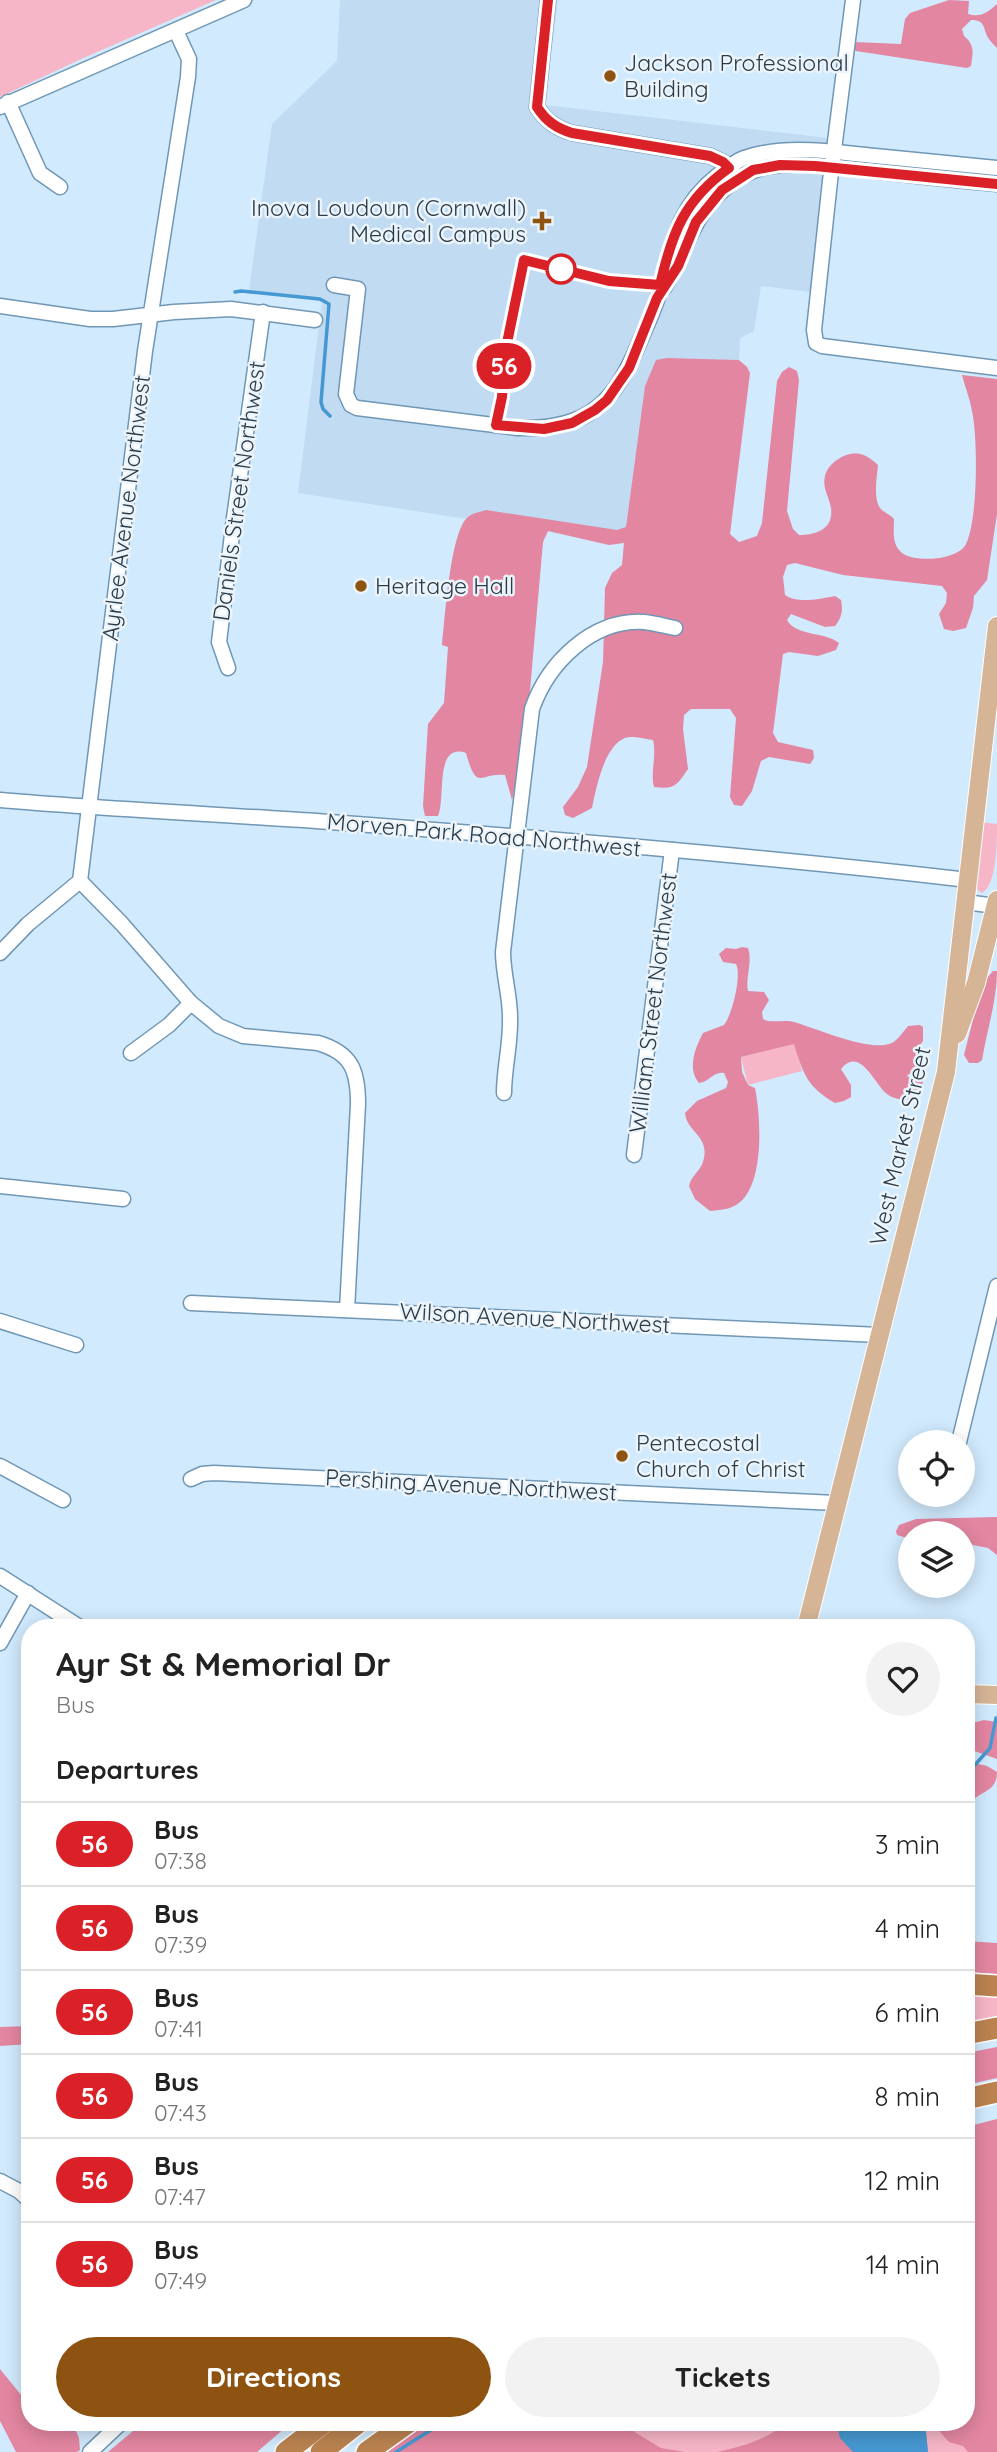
<!DOCTYPE html>
<style>
:root{--surface:#fff;--page:#f2f2f2;--text:#222;--muted:#767676;--line:#e0e0e0;--accent:#8e5310}
body{margin:0;font-family:Quicksand,sans-serif;background:var(--page);color:var(--text);height:100vh;display:flex;flex-direction:column;font-size:26px;white-space:nowrap}
*{box-sizing:border-box;margin:0}
p{font-size:23px;color:var(--muted)}
.icon{flex:none;width:38px;height:38px;fill:none;stroke:currentColor;stroke-width:2;stroke-linecap:round;stroke-linejoin:round}
.map{position:relative;flex:1;overflow:hidden}
.sheet{position:absolute;left:21px;top:1619px;width:954px;height:812px;display:flex;flex-direction:column;background:var(--surface);border-radius:28px;box-shadow:0 4px 18px #0003}
.sheet>*{flex:none}
.badge{padding:0 14px;border-radius:23px;font-size:24px;line-height:46px}
.fabs{position:absolute;left:898px;top:1430px;display:grid;gap:14px}
.fabs a{display:grid;place-items:center;width:77px;height:77px;border-radius:50%;background:var(--surface);box-shadow:0 4px 18px #0003;font-size:35px}
.map>.badge{position:absolute;translate:-50% -50%;box-shadow:0 0 0 4px #fff}
h2{padding:0 35px;font-size:26px;line-height:63px}
.round{display:grid;place-items:center;flex:none;width:74px;height:74px;border-radius:37px;background:var(--page)}
.headline{display:flex;align-items:center;justify-content:space-between;height:119px;padding:0 35px}
h1{font-size:33px;font-weight:700;line-height:52px}
.button{display:flex;gap:14px;margin-top:auto;padding:14px 35px}
.button a{flex:1;height:80px;border-radius:42px;background:var(--accent);color:#fff;font-size:28px;font-weight:700;line-height:80px;text-align:center}
.button a+a{background:var(--page);color:var(--text)}
ul{padding:0;list-style:none}
li{display:flex;align-items:center;gap:21px;height:84px;padding:0 35px;border-top:2px solid var(--line)}
li div{flex:1}
li b{display:block;font-size:26px}
li em{font-style:normal}
li .badge{min-width:77px;font-weight:700;text-align:center}
.map>svg:first-child{display:block}
.built{fill:#c0dbf2}
.green{fill:#f7b6c7}
.forest{fill:#e386a1}
.water{fill:#4698d2}
.lines{fill:none;stroke-linecap:round;stroke-linejoin:round}
.stream{stroke:#4698d2;stroke-width:3.5}
.minor-casing{stroke:#7097b5;stroke-width:17}
.major-casing{stroke:#fff;stroke-width:20}
.highway-casing{stroke:#fff;stroke-width:24}
.minor{stroke:#fff;stroke-width:14}
.major{stroke:#d6b596;stroke-width:18}
.highway{stroke:#ba8350;stroke-width:21}
.line-casing{stroke:#fff;stroke-width:16}
.line{stroke:#da2128;stroke-width:10}
.poi-dot{fill:#8e5310;stroke:#ecf4fb;stroke-width:2.5}
.stop-dot{fill:#fff;stroke:#da2128;stroke-width:3.5}
.labels{text-anchor:middle;stroke-width:5;stroke-linejoin:round;paint-order:stroke}
.poi-label{font-size:23px;fill:#2b3b48;stroke:#ecf4fb;text-anchor:start}
.street-label{font-size:23px;fill:#2b3b48;stroke:#ecf4fb}
</style>
<div class="map">
<svg width="997" height="2452" viewBox="0 0 997 2452">
<rect width="100%" height="100%" fill="#d1eafd"/>
<path class="built" d="M340 0H558L545 105 836 139 818 293 761 286 754 331 740 338 739 360 667 358 656 361 645 386 624 543 298 493 322 302 249 290 272 124 337 61Z"/>
<g class="green">
<path d="M0 0H216L79 60 0 97Z"/>
<path d="M981 822 997 824C997 843 997 884 982 893L974 887Z"/>
<path d="M795 1043 802 1071 748 1085 741 1057Z"/>
<path d="M966 1990 997 1991V2016L966 2023Z"/>
<path d="M573 2422H661L666 2425 712 2430 757 2422H966L997 2452H571Z"/>
</g>
<g class="forest">
<path d="M949 0 969 1 968 14C981 18 988 12 997 4V48C994 45 991 42 989 39 982 29 987 20 971 20L962 29 964 36C975 45 973 53 971 66L967 68 856 51 852 48 855 42 901 44 905 19 910 13Z"/>
<path d="M667 358 739 360 747 367 750 373 730 534 739 542 757 536 762 523 777 381 782 372 789 367 797 371 799 380 787 511 793 529 799 535C816 535 834 529 831 508 829 496 822 488 825 476 828 463 846 451 860 454 866 455 874 461 878 465 877 477 873 497 880 508 883 512 890 514 894 519 894 528 892 542 899 550 909 564 958 561 966 544 978 520 978 438 972 411 970 399 965 387 962 375L997 379V514L987 580 974 596 973 608 966 628 953 631 944 629 939 614 946 603 947 593 942 586 843 575 795 563 787 565 783 577 785 595C798 604 820 599 835 596L841 600C843 611 842 617 835 626L825 627 791 614 787 620C797 637 824 631 839 643L836 650 818 656 789 652 783 654 773 733 778 742 813 750 814 758 810 764 769 757 761 761 752 791 742 806 734 805 730 797 736 718 730 709H691L684 715 683 729 688 769C677 785 675 790 654 787 650 772 657 756 653 740 645 739 633 735 625 738 604 746 596 789 592 808L573 818 565 815 563 807 578 787 587 767 603 662 605 588 612 573 622 565 624 543 609 545 548 531 543 542 526 736 512 800 505 775C480 772 477 793 466 753 434 742 446 798 438 816H425L423 806 428 724 444 703 448 647 442 645C445 618 450 537 466 519 471 513 480 512 486 510L617 530 626 527 645 386 656 360Z"/>
<path d="M742 947 748 948C753 962 745 977 748 991L764 992 769 1000 762 1012 763 1019C771 1024 784 1019 794 1022 818 1029 867 1051 889 1044 897 1042 903 1032 908 1026L920 1025 923 1027V1041L918 1048 923 1063 919 1070 907 1075 909 1078 919 1077 923 1081 921 1090 914 1099C904 1100 895 1100 887 1094 875 1085 860 1045 841 1069L851 1085V1097L844 1101 835 1103C807 1087 803 1073 794 1044L741 1057 742 1072 748 1085 755 1088C761 1117 766 1194 732 1207 726 1210 717 1210 710 1211L695 1199 689 1186C691 1176 700 1171 703 1162 711 1136 687 1133 685 1113L697 1101 726 1088 728 1082 724 1073C713 1071 710 1082 699 1083 687 1069 695 1048 703 1033L724 1025C732 1015 742 975 736 964L723 962 719 954 726 948 736 949Z"/>
<path d="M993 971H997C997 1000 987 1030 982 1060L978 1063H969L964 1055 982 984Z"/>
<path d="M997 1517V1555L988 1548 963 1543 962 1533H910V1539L897 1535 896 1531 899 1525 916 1519Z"/>
<path d="M984 1720 997 1722V1759L966 1748V1727L968 1724Z"/>
<path d="M966 1761 987 1766 997 1772C997 1796 973 1790 966 1810Z"/>
<path d="M966 1941 997 1943V1974L966 1972Z"/>
<path d="M30 2026V2044L0 2046V2027Z"/>
<path d="M997 2047V2078L966 2085V2053Z"/>
<path d="M997 2119V2452H968L963 2446 949 2442 931 2422H966V2127Z"/>
<path d="M0 2369 30 2406V2422H51L76 2431 79 2438 80 2450 77 2452H16L0 2421Z"/>
<path d="M147 2422H292L257 2452H108L133 2431Z"/>
<path d="M431 2422H618L661 2448 685 2452H384L404 2436Z"/>
<path d="M787 2422H925L928 2452H717C741 2447 769 2439 787 2422Z"/>
</g>
<path class="water" d="M846 2422H925L928 2452H853L840 2438 838 2429Z"/>
<g class="lines">
<g class="stream">
<path d="M235 292 241 291 320 299 329 304 321 402 323 409 330 416"/>
<path d="M966 1775 990 1748 996 1718"/>
<path d="M396 2452 434 2428 448 2422"/>
</g>
<g class="minor-casing">
<g id="minor">
<path d="M548 0 537 107C546 121 556 128 572 133L710 156 723 162 735 174"/>
<path d="M853 0 830 181 814 330 816 343 822 346 997 368"/>
<path d="M8 102 40 173 60 187"/>
<path d="M0 107 244 0"/>
<path d="M334 285 358 289 346 394 351 405 357 408 518 428C588 430 614 404 640 341 646 327 653 312 658 297 672 249 675 209 717 176 725 170 734 162 744 158 785 144 833 152 875 156 916 160 956 164 997 168"/>
<path d="M664 288C684 256 692 218 721 192 733 180 750 170 767 167 798 161 833 167 864 170 908 175 953 180 997 184"/>
<path d="M0 306 90 319H113L174 312 231 309 315 320"/>
<path d="M228 668 219 642 234 518 263 312"/>
<path d="M0 800C105 809 211 814 316 821 534 837 751 855 968 880"/>
<path d="M80 881 122 924 191 1003 219 1026 243 1036 318 1043C352 1053 358 1071 358 1104L347 1310"/>
<path d="M966 902 995 906"/>
<path d="M0 953 28 924 80 881 145 351 188 77 189 59 176 31"/>
<path d="M131 1053 169 1025 191 1003"/>
<path d="M504 1093C504 1068 511 1043 510 1017 510 995 503 974 503 952L532 709C548 663 592 619 644 622 654 623 665 626 675 628"/>
<path d="M634 1155 672 850"/>
<path d="M0 1186 123 1199"/>
<path d="M191 1303 879 1335"/>
<path d="M0 1321 76 1345"/>
<path d="M959 1442 997 1286"/>
<path d="M0 1466 63 1500"/>
<path d="M191 1479 202 1474 214 1473 836 1503"/>
<path d="M0 1576 81 1628"/>
<path d="M0 1643 28 1593"/>
<path d="M0 2181 19 2191 30 2201"/>
<path d="M90 2452 122 2422"/>
</g>
</g>
<g class="major-casing">
<g id="major">
<path d="M957 1034 976 983 997 900"/>
<path d="M806 1628 946 1072 997 626"/>
<path d="M966 1694 997 1695"/>
</g>
</g>
<g class="highway-casing">
<g id="highway">
<path d="M966 1984 997 1986"/>
<path d="M966 2034 997 2028"/>
<path d="M966 2099 997 2092"/>
<path d="M286 2452 325 2422"/>
<path d="M321 2452 359 2422"/>
<path d="M367 2452 409 2422"/>
</g>
</g>
<use href="#minor" class="minor"/>
<use href="#major" class="major"/>
<use href="#highway" class="highway"/>
</g>
<g class="lines">
<g class="line-casing">
<path id="line" d="M548 0 537 107C546 121 556 128 572 133L710 156 723 162 729 168C684 200 672 233 660 285L609 281 524 260 506 348 502 397 496 425 544 429 572 423 595 410 607 400 629 368 657 298 678 266 696 222 722 190 753 170 780 165 815 166 997 184"/>
</g>
<use href="#line" class="line"/>
</g>
<g class="poi-dot">
<circle cx="610" cy="76" r="7"/>
<path d="M538.5 210.5h7v7h7v7h-7v7h-7v-7h-7v-7h7z"/>
<circle cx="361" cy="586" r="7"/>
<circle cx="622" cy="1456" r="7"/>
</g>
<circle class="stop-dot" cx="561" cy="269" r="14"/>
<g class="labels">
<g class="poi-label">
<text x="624" y="71">Jackson Professional<tspan x="624" dy="26">Building</tspan></text>
<text x="526" y="216" text-anchor="end">Inova Loudoun (Cornwall)<tspan x="526" dy="26">Medical Campus</tspan></text>
<text x="375" y="594">Heritage Hall</text>
<text x="636" y="1451">Pentecostal<tspan x="636" dy="26">Church of Christ</tspan></text>
</g>
<g class="street-label">
<text transform="translate(239 491) rotate(-82)" y="8">Daniels Street Northwest</text>
<text transform="translate(126 508) rotate(-83)" y="8">Ayrlee Avenue Northwest</text>
<text transform="translate(484 835) rotate(5)" y="8">Morven Park Road Northwest</text>
<text transform="translate(653 1003) rotate(-83)" y="8">William Street Northwest</text>
<text transform="translate(900 1146) rotate(-77)" y="8">West Market Street</text>
<text transform="translate(535 1318) rotate(3)" y="8">Wilson Avenue Northwest</text>
<text transform="translate(471 1485) rotate(3)" y="8">Pershing Avenue Northwest</text>
</g>
</g>
</svg>
<div class="fabs">
<a><svg class="icon" aria-label="locate" viewBox="0 0 24 24"><circle cx="12" cy="12" r="6"/><path d="M12 2v4M12 18v4M2 12h4M18 12h4"/></svg></a>
<a><svg class="icon" aria-label="layers" viewBox="0 0 24 24"><path d="M12 4l9 5-9 5-9-5zM3 14l9 5 9-5"/></svg></a>
</div>
<b class="badge" style="left:504px;top:366px;background:#da2128;color:#fff">56</b>
<section class="sheet">
<div class="headline"><div><h1>Ayr St &amp; Memorial Dr</h1><p>Bus</p></div><a class="round"><svg class="icon" aria-label="heart" viewBox="0 0 24 24"><path d="M12 20l-8-8c-3-5 5-10 8-4 3-6 11-1 8 4z"/></svg></a></div>
<h2>Departures</h2>
<ul>
<li><span class="badge" style="background:#da2128;color:#fff">56</span><div><b>Bus</b><p>07:38</p></div><em>3 min</em></li>
<li><span class="badge" style="background:#da2128;color:#fff">56</span><div><b>Bus</b><p>07:39</p></div><em>4 min</em></li>
<li><span class="badge" style="background:#da2128;color:#fff">56</span><div><b>Bus</b><p>07:41</p></div><em>6 min</em></li>
<li><span class="badge" style="background:#da2128;color:#fff">56</span><div><b>Bus</b><p>07:43</p></div><em>8 min</em></li>
<li><span class="badge" style="background:#da2128;color:#fff">56</span><div><b>Bus</b><p>07:47</p></div><em>12 min</em></li>
<li><span class="badge" style="background:#da2128;color:#fff">56</span><div><b>Bus</b><p>07:49</p></div><em>14 min</em></li>
</ul>
<div class="button"><a>Directions</a><a>Tickets</a></div>
</section>
</div>
